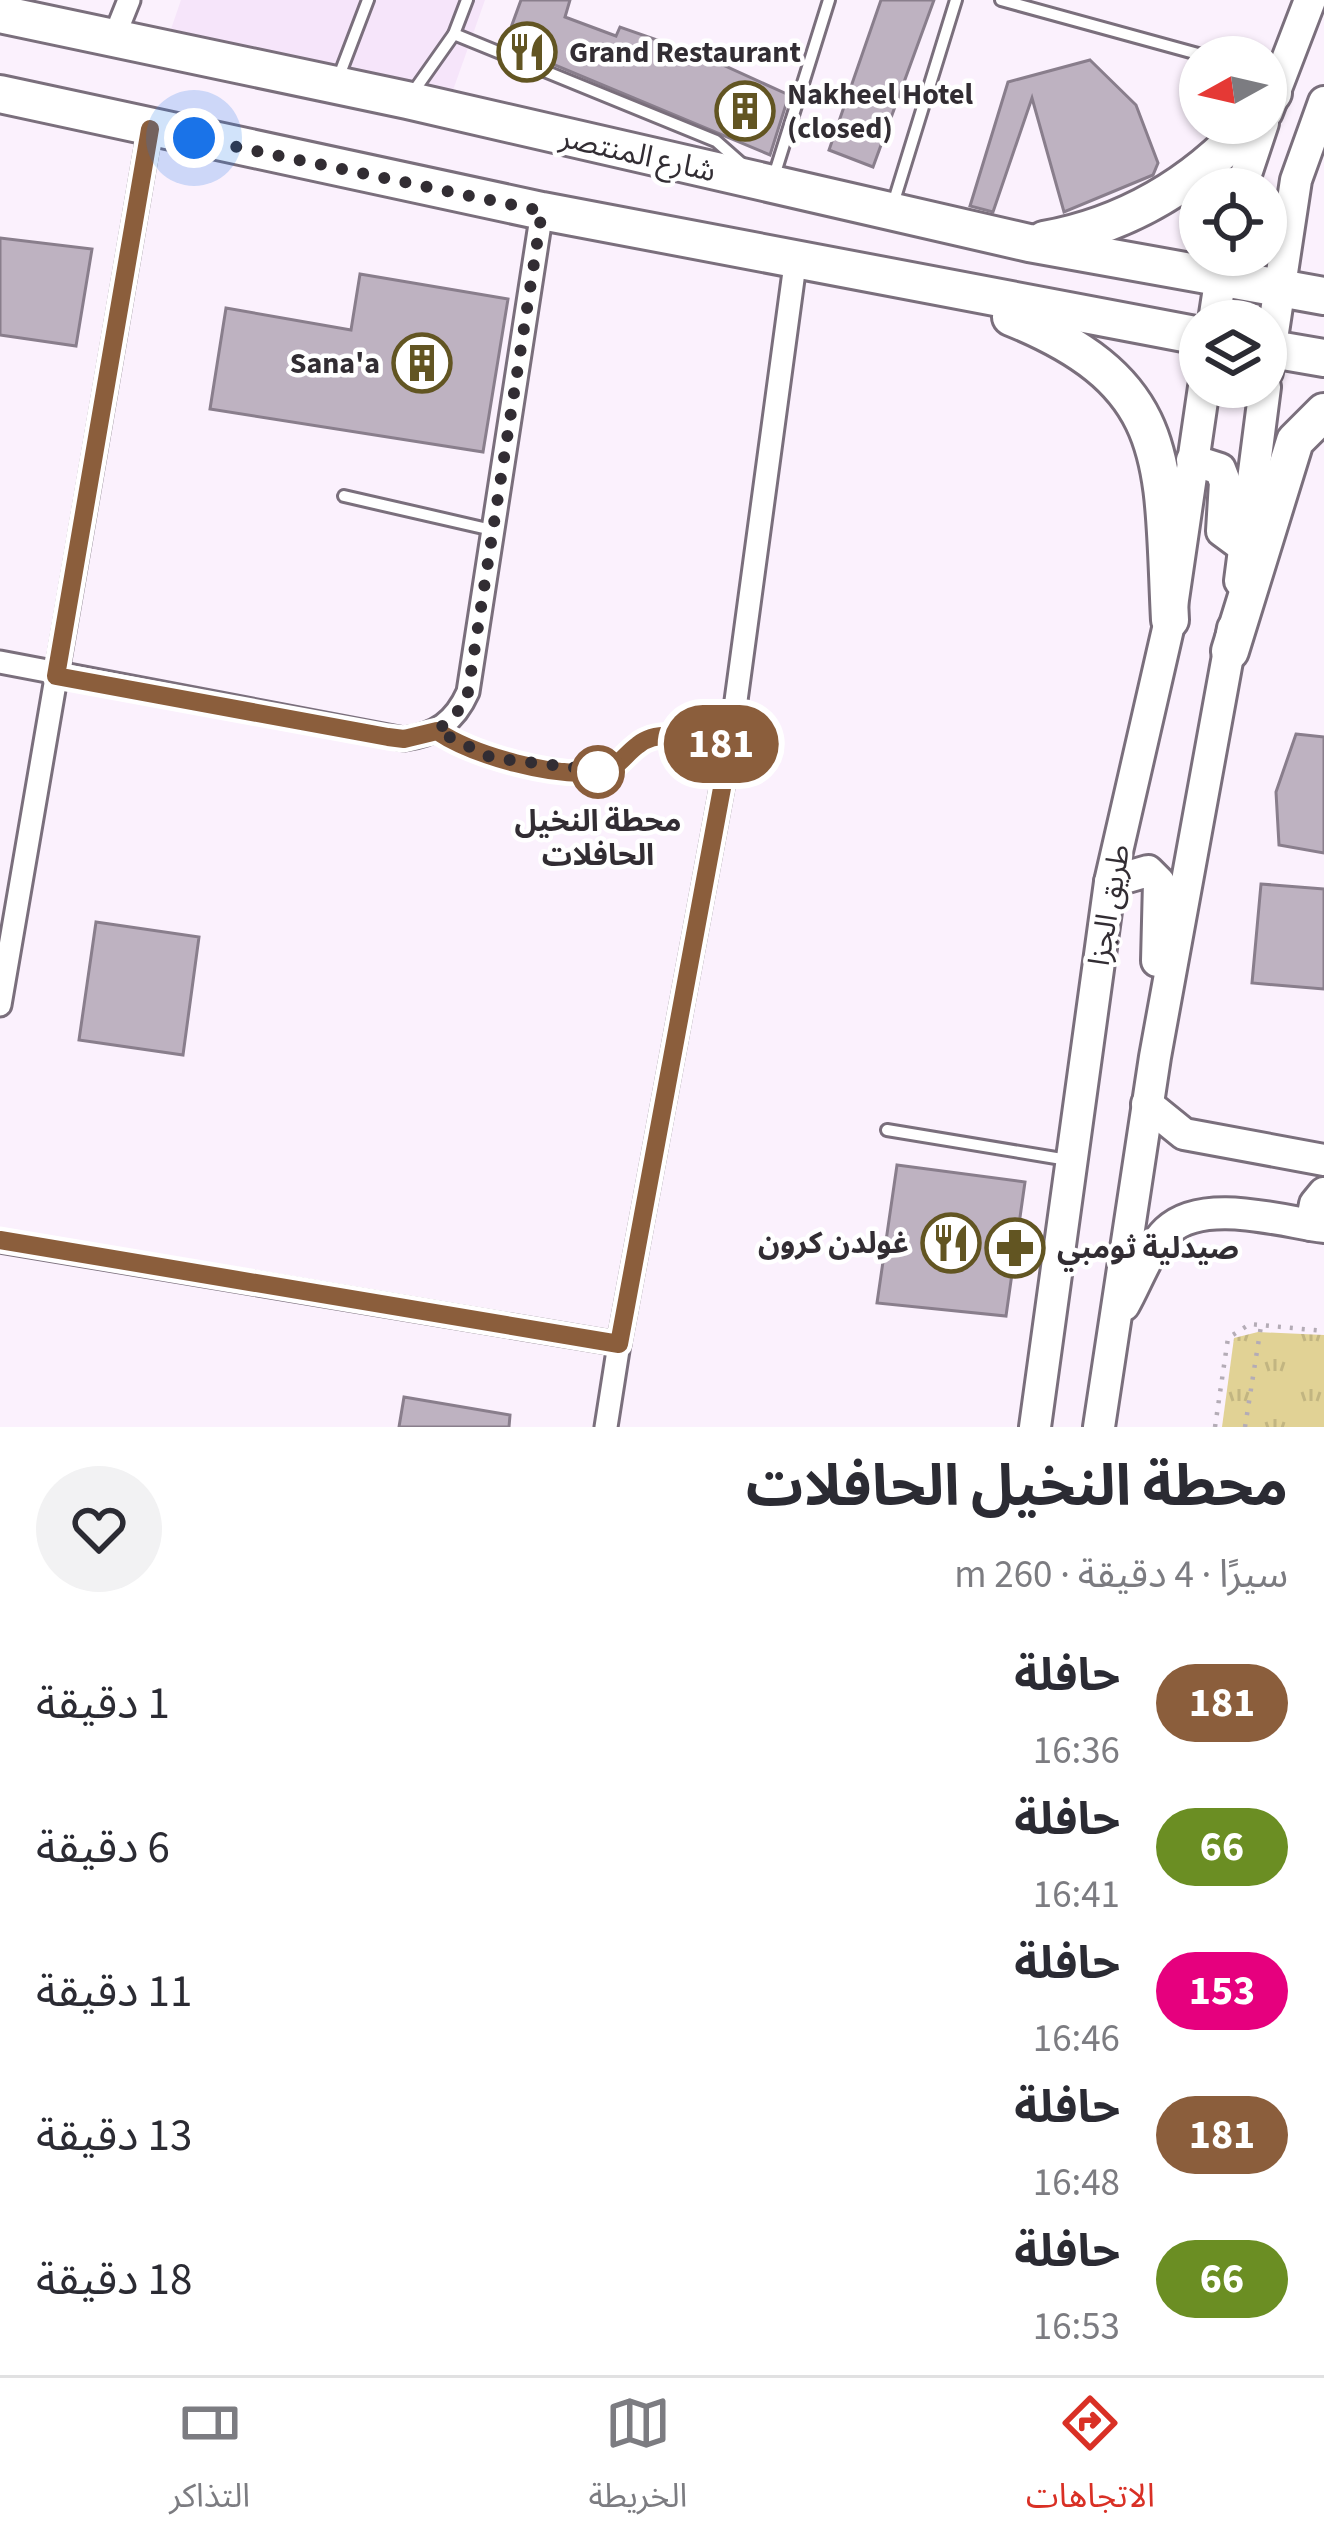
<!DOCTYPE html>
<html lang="ar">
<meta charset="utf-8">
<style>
:root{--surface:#fff;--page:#f2f2f3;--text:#2b2b33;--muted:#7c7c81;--line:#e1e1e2;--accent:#d93025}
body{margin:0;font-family:"Source Sans 3","Noto Sans Arabic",sans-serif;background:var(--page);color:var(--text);direction:rtl;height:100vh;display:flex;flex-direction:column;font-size:45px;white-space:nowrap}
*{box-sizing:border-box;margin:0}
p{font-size:39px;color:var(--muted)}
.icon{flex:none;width:66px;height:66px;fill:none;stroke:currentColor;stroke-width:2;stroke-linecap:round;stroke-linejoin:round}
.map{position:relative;height:1427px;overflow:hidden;direction:ltr}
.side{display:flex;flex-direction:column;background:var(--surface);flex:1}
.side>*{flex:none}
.badge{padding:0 24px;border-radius:39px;font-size:42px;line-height:78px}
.needle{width:78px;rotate:262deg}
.buttons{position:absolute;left:1179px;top:36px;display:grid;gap:24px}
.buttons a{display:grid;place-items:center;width:108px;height:108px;border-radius:50%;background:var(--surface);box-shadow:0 3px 9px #0004;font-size:60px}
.you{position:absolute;width:60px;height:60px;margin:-30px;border:9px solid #fff;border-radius:50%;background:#1a73e8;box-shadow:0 0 0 18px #1a73e833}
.map>.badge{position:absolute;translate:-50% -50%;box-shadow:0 0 0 6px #fff}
.round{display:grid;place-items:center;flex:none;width:126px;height:126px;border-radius:63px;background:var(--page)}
.summary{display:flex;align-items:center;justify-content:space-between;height:204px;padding:0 36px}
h1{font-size:57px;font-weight:700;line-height:90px}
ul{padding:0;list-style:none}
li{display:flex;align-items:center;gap:36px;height:144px;padding:0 36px}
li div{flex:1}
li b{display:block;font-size:45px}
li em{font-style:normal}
li .badge{min-width:132px;font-weight:700;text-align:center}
.menu{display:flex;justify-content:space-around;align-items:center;height:168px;border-top:3px solid var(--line);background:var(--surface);font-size:33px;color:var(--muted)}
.menu a{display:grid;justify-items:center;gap:6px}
.menu .selected{color:var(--accent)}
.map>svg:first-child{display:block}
.built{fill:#f6e5fa}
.grass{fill:url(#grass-tufts)}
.building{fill:#beb2c1;stroke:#897e8c;stroke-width:3}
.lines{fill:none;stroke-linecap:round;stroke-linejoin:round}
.lane-casing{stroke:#7a6f7c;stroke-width:16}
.street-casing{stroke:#7a6f7c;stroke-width:27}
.secondary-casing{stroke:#7a6f7c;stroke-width:36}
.primary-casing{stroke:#7a6f7c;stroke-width:42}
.path{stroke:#b4acb6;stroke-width:4.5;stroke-dasharray:3 9;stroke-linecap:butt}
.lane{stroke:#fff;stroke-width:10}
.street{stroke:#fff;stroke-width:21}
.secondary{stroke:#fff;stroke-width:30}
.primary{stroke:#fff;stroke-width:36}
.line-casing{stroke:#fff;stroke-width:27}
.line{stroke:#8b5e3c;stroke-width:18}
.walk{stroke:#322d33;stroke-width:12;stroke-dasharray:0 21.6}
.stop-dot{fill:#fff;stroke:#8b5e3c;stroke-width:6}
.labels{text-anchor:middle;stroke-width:9;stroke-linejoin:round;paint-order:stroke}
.poi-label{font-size:30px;font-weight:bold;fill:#322d33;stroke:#fff;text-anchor:start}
.street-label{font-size:30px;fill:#322d33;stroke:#fff}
.stop-label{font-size:30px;font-weight:bold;fill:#322d33;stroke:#fff}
</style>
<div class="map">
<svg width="1324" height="1427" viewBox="0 0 1324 1427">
<defs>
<pattern id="grass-tufts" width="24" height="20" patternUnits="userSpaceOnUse" patternTransform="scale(3)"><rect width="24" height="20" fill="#e1d295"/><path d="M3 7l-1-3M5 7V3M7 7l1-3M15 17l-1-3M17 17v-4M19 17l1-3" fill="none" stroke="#c2b581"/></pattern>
</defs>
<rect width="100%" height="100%" fill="#fbf1fd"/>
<path class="built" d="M181 0H485L452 93 171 29Z"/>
<path class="grass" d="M1258 1332 1324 1335V1427H1222L1234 1338Z"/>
<g class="building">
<path d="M521 0H570L565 17 616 36 620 27 703 56 789 95 770 155 505 44Z"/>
<path d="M881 0H934L873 167 829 150Z"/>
<path d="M1090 60 1136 105 1158 163 1153 175 1064 212 1032 98 993 212 970 206 1008 82Z"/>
<path d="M0 238 92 249 76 346 0 335Z"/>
<path d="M360 274 508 299 483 452 210 409 226 308 351 330Z"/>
<path d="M1296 734 1324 737V853L1279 845 1276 792Z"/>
<path d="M1261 884 1324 889V989L1252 983Z"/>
<path d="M96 922 199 937 183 1055 79 1040Z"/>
<path d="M897 1165 1025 1182 1006 1316 877 1303Z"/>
<path d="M404 1397 510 1415 509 1427H399Z"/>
</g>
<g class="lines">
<g class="lane-casing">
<g id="lane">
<path d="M1001 0 1209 57"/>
<path d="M454 34 716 141 742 164"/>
<path d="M339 76 368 0"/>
<path d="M411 95 454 34 467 0"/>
<path d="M774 176 829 0"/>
<path d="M893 204 956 0"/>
<path d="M344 496 492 530"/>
<path d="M437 731C474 756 554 778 600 772 619 769 624 755 637 744 660 726 704 741 730 745"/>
<path d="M887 1130 1068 1160"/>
</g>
</g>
<g class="street-casing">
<g id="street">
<path d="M113 40 129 0"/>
<path d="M0 662 404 739C436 735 455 721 468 692L542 211"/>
<path d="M0 1005 150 129"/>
<path d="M0 1241 619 1344 606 1427"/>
<path d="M619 1344 730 745 796 257"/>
</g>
</g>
<g class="secondary-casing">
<g id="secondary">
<path d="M1267 112 1310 0"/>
<path d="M1241 189 1263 123"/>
<path d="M1214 321 1224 255"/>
<path d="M1267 372 1296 180 1324 102"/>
<path d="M1192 460 1220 469 1225 482 1222 531 1245 548"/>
<path d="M1240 581 1265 387"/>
<path d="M1110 882 1148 871 1159 882 1157 961"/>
<path d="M1147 1104 1184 1134 1324 1160"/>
<path d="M1311 1225 1315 1204 1324 1193"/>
<path d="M1124 1305C1137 1282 1149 1248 1167 1231 1203 1197 1280 1221 1324 1227"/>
<path d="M1035 1427 1110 882 1170 620 1204 387"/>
<path d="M1099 1427 1155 1057 1233 628"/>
</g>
</g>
<g class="primary-casing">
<g id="primary">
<path d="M0 14 407 100 1029 243 1324 296"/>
<path d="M0 94 542 211 1200 336"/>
<path d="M1266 102 1273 93"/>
<path d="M1044 240C1126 225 1194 185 1250 123"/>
<path d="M1011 317C1176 384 1162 463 1170 620"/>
<path d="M1266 348 1324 358"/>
<path d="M1230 651 1295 441 1324 412"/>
</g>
</g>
<g class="path">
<path d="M1215 1427 1228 1338 1250 1324 1324 1331"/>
<path d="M1245 1427 1261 1326"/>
</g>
<use href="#lane" class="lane"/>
<use href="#street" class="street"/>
<use href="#secondary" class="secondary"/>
<use href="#primary" class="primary"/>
</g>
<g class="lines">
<g class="line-casing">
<path id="line" d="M0 1240 619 1344 730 745C704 741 661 726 638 745 624 755 618 769 600 772 555 778 474 756 437 731L404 739 388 737 56 676 150 129"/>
</g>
<use href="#line" class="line"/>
<path class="walk" d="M194 138 542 211 468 692 461 708 437 731 492 758 603 771 598 772"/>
</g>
<defs>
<g id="restaurant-ring" transform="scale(3)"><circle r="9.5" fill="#fff" stroke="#625522" stroke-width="1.5"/><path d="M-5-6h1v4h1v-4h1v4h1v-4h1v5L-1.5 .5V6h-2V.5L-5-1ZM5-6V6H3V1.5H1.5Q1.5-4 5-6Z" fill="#625522"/></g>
<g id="building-ring" transform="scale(3)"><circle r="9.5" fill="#fff" stroke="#625522" stroke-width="1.5"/><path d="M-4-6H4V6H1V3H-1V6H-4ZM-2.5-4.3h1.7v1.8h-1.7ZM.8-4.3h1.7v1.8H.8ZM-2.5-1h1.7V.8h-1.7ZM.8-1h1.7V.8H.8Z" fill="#625522"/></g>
<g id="pharmacy-ring" transform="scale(3)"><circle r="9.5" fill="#fff" stroke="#625522" stroke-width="1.5"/><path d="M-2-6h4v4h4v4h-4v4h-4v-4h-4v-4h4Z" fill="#625522"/></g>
</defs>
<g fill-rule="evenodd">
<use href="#restaurant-ring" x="527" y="52"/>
<use href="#building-ring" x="745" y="111"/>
<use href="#building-ring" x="422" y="363"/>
<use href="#restaurant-ring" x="951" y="1243"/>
<use href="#pharmacy-ring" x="1015" y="1248"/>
</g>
<circle class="stop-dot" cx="598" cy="772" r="24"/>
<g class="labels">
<g class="poi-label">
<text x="569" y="62">Grand Restaurant</text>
<text x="787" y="104">Nakheel Hotel<tspan x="787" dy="34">(closed)</tspan></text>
<text x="380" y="373" text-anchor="end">Sana'a</text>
<text x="909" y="1253" text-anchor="end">غولدن كرون</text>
<text x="1057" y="1258">صيدلية ثومبي</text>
</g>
<g class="street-label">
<text transform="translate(638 154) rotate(13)" y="10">شارع المنتصر</text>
<text transform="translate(1109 905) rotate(-80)" y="10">طريق الجزا</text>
</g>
<g class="stop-label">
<text x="598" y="831">محطة النخيل<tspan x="598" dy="34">الحافلات</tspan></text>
</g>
</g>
</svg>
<div class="buttons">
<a><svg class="needle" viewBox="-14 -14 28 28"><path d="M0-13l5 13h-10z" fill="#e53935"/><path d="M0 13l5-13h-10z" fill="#7c7c81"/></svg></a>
<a><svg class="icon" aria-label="locate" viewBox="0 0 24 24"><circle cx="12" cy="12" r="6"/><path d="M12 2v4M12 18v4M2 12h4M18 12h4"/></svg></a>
<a><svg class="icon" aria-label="layers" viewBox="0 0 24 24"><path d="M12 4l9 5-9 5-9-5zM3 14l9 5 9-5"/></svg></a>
</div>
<div class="you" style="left:194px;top:138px"></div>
<b class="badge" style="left:721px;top:744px;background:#8b5e3c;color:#fff">181</b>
</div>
<section class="side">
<div class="summary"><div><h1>محطة النخيل الحافلات</h1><p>سيرًا · 4 دقيقة · 260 m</p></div><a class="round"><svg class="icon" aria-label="heart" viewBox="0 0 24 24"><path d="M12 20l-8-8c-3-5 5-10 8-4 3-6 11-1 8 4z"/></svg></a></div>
<ul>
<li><span class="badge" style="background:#8b5e3c;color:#fff">181</span><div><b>حافلة</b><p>16:36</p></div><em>1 دقيقة</em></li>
<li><span class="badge" style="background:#6b8e23;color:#fff">66</span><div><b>حافلة</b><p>16:41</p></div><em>6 دقيقة</em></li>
<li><span class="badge" style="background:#e6007e;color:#fff">153</span><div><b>حافلة</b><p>16:46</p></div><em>11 دقيقة</em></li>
<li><span class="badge" style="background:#8b5e3c;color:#fff">181</span><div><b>حافلة</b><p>16:48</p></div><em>13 دقيقة</em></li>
<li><span class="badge" style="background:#6b8e23;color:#fff">66</span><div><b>حافلة</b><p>16:53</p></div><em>18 دقيقة</em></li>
</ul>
</section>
<nav class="menu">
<a class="selected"><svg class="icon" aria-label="directions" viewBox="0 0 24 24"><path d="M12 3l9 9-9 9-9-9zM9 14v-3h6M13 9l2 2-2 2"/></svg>الاتجاهات</a>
<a><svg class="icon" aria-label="map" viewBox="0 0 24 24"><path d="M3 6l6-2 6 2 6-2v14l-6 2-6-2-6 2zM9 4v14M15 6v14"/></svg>الخريطة</a>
<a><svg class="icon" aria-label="tickets" viewBox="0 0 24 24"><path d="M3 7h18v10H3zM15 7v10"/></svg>التذاكر</a>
</nav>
